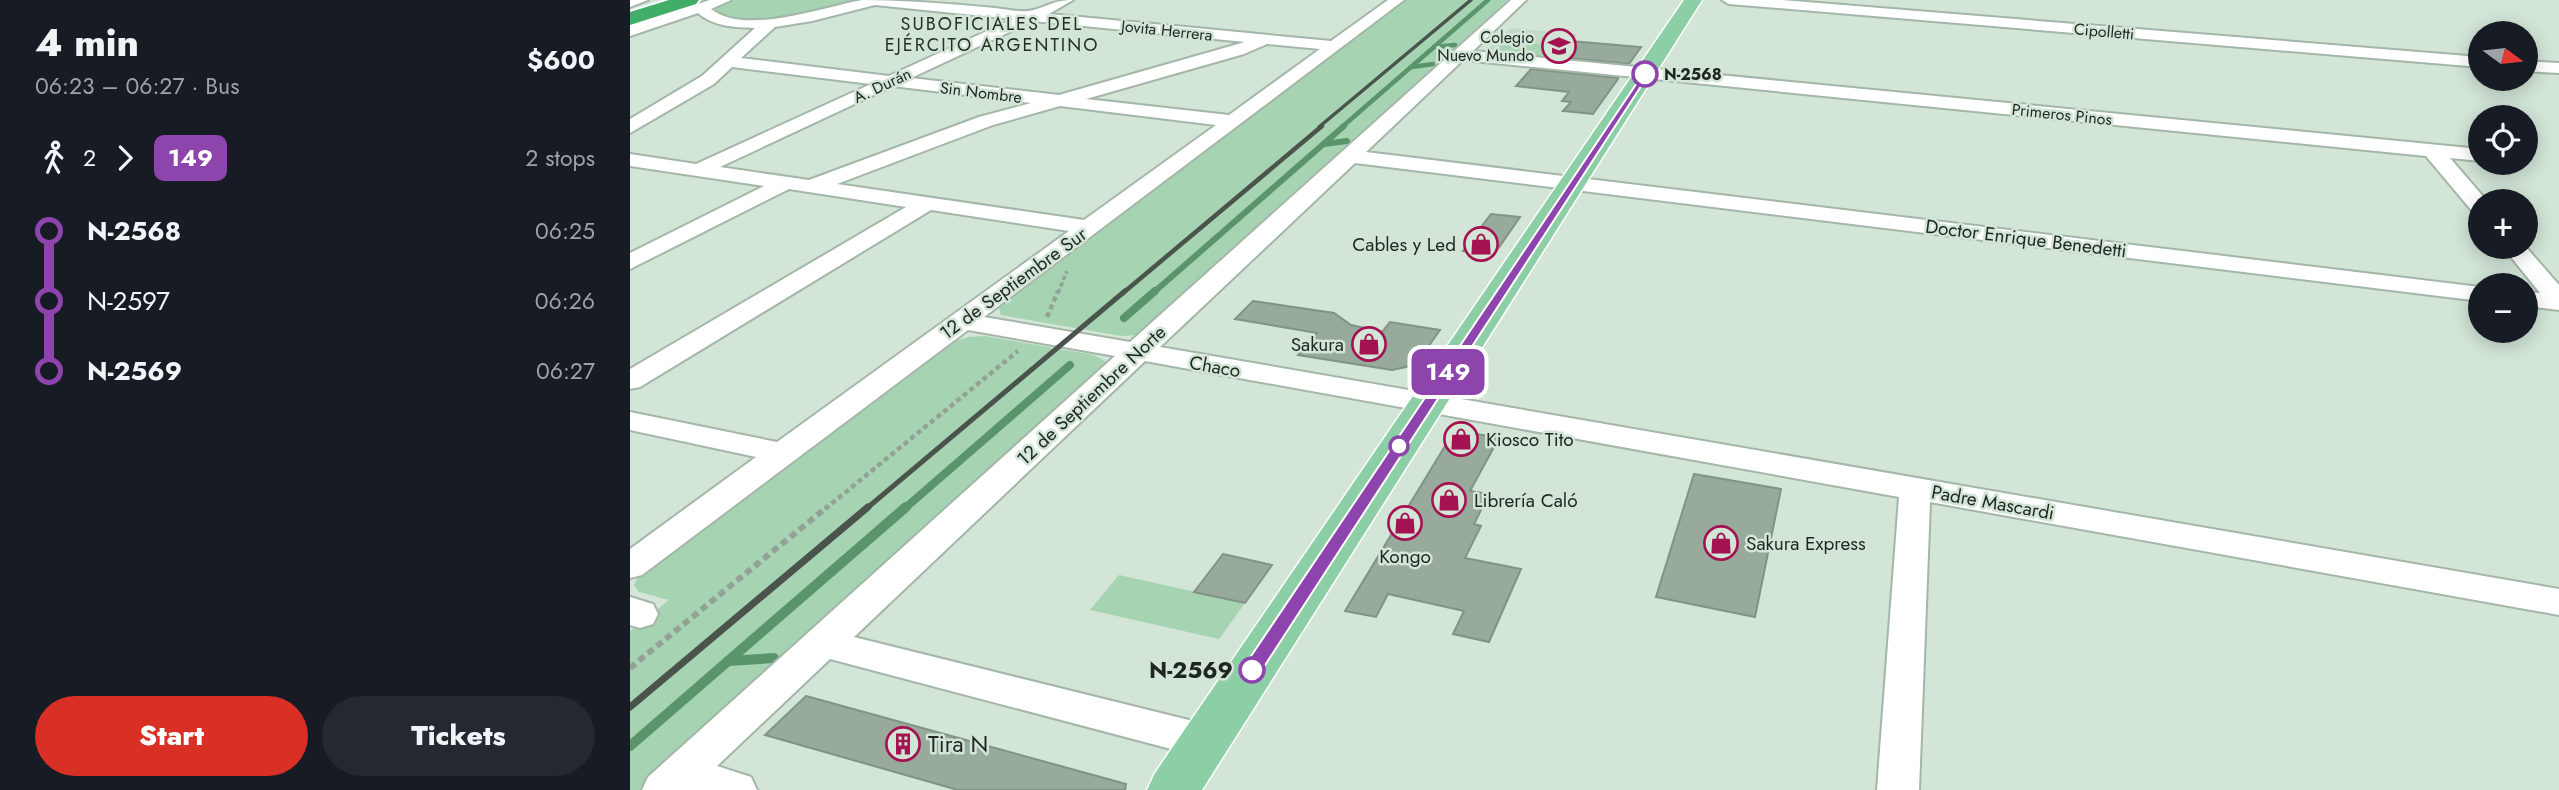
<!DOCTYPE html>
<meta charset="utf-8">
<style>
:root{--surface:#171b24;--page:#242831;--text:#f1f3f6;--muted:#9ea1a6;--accent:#d93025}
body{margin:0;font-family:Jost,sans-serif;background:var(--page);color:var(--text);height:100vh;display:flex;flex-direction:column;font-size:26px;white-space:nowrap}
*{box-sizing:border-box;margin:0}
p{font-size:23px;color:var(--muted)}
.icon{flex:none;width:38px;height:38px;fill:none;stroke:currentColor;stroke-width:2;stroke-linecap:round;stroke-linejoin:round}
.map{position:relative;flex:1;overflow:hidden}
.details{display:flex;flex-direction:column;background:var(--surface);width:630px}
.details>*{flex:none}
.badge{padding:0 14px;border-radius:10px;font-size:24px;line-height:46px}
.needle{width:46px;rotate:105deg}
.fabs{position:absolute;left:1838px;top:21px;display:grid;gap:14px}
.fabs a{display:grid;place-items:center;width:70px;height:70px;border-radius:50%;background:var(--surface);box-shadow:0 4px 18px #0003;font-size:35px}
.map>.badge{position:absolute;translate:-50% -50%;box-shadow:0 0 0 4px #fff}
.legs{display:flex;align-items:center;gap:10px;height:77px;padding:0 35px;font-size:23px}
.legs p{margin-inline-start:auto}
.summary{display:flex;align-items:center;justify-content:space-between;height:119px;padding:0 35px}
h1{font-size:38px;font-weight:800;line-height:52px}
.primary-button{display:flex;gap:14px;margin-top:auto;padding:14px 35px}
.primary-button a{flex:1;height:80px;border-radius:42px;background:var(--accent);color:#fff;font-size:28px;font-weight:800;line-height:80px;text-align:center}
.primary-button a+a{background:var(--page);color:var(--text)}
ul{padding:0 35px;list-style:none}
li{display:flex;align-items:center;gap:24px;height:70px;font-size:26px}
li i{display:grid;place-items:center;width:10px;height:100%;margin:0 9px;background:currentColor}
li i::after{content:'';width:18px;height:18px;margin:-9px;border:5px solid;border-radius:50%;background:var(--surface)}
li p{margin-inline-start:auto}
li:first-child i{background:linear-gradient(#0000 50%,currentColor 0)}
li:last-child i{background:linear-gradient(currentColor 50%,#0000 0)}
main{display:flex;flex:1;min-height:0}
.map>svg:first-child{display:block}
.built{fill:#c0dac6}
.green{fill:#a6d3b2}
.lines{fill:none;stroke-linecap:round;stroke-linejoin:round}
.stream-far3{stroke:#59946b;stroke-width:4.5}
.stream-far2{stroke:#59946b;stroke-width:6}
.stream-far1{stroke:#59946b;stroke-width:8}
.stream{stroke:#59946b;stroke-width:10}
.building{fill:#98aa9c;stroke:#819385;stroke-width:2}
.minor-casing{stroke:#a3b6a8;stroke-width:4}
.major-casing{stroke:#fff;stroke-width:3}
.highway-casing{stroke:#fff;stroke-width:4}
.path-far2{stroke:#93a297;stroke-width:3.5;stroke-dasharray:4.5 2.5;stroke-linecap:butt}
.path-far1{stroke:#93a297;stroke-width:4.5;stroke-dasharray:5 3.5;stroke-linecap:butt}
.path{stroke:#93a297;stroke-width:6;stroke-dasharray:7 4.5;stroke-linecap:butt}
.minor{fill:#fff;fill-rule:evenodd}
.major{fill:#8ccea5;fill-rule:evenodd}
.highway{fill:#40ad69;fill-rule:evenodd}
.rail-far3{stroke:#4a544d;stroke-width:3.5}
.rail-far2{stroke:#4a544d;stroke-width:4.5}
.rail-far1{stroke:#4a544d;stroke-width:5}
.rail{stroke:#4a544d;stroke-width:7}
.line-1{fill:#8e44ad;stroke:#fff;stroke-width:2}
.stop-1-dot{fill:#fff;stroke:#8e44ad;stroke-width:3.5}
.labels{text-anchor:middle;stroke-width:5;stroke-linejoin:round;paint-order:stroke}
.far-street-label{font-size:16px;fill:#1f2621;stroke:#d2e5d7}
.far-poi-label{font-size:16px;fill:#1f2621;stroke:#d2e5d7;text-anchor:end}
.far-stop-label{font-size:16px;font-weight:bold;fill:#1f2621;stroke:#d2e5d7;text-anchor:start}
.far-neighbourhood-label{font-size:18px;letter-spacing:2px;fill:#233227;stroke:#d2e5d7}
.street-label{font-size:19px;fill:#1f2621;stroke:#d2e5d7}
.poi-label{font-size:19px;fill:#1f2621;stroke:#d2e5d7;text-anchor:start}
.near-stop-label{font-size:23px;font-weight:bold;fill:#1f2621;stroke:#d2e5d7;text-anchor:end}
.near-poi-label{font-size:23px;fill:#1f2621;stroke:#d2e5d7;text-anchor:start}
</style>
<main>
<section class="details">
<div class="summary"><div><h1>4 min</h1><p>06:23 – 06:27 · Bus</p></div><b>$600</b></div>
<div class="legs"><svg class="icon" aria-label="walk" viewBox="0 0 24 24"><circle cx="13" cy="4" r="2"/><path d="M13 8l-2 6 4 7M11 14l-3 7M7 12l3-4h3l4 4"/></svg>2<svg class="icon" aria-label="forward" viewBox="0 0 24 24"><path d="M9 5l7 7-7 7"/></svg><b class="badge" style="background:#8e44ad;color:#fff">149</b><p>2 stops</p></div>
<ul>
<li><i style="color:#8e44ad"></i><b>N-2568</b><p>06:25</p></li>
<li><i style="color:#8e44ad"></i><span>N-2597</span><p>06:26</p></li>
<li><i style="color:#8e44ad"></i><b>N-2569</b><p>06:27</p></li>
</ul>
<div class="primary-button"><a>Start</a><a>Tickets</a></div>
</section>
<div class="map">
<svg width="1929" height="790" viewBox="0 0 1929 790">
<rect width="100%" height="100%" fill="#d2e5d7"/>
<path class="built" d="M880 28 947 34 941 41 1011 47 1000 62 990 64 864 52 859 48Z"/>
<g class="green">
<path d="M102 0H241C199 14 125 30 85 12L86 7Z"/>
<path d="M776 0H878L593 258 595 263 509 335 491 336 371 315 369 308 380 297Z"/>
<path d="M874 41 927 46 918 57 864 52Z"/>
<path d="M355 336 464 355 477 362 476 367 13 790H0V631L39 600 9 592 4 585 7 579 320 343 338 337Z"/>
<path d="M489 575 615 603 589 639 460 610Z"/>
</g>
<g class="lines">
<g class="stream-far3">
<path d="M804 47 825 45"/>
<path d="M782 67 803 64"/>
<path d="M712 127 858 0"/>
</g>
<g class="stream-far2">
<path d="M694 144 717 141"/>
<path d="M523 293 714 126"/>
</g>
<g class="stream-far1">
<path d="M494 318 525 291"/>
<path d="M274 509 440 365"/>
</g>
<g class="stream">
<path d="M98 661 144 658"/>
<path d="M0 746 276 507"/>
</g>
</g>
<g class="building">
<path d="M940 41 987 45 1011 47 999 64 927 57Z"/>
<path d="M901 69 988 78V79L963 114 933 111 941 102 932 101 939 92 886 86Z"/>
<path d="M861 214 890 217 863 256 833 251Z"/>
<path d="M623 301 704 313 721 325 752 332 760 322 810 330 785 365 762 370 668 355 687 333 605 319Z"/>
<path d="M836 432 869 438 840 491 859 494 844 524 851 526 835 558 891 569 859 642 823 634 834 611 758 594 746 617 715 611 821 436Z"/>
<path d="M1064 474 1151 489 1125 617 1026 597Z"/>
<path d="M593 554 642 565 615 603 564 592Z"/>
<path d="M176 696 496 784 495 790H328L135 735Z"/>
</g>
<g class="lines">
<g class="minor-casing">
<g id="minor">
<path d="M0 0H18L0 7Z"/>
<path d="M80 0H101L81 9C115 36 193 7 232 0 274 0 323 4 365 8 375 9 387 12 397 11 413 10 420 0 443 0L419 14 701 41 758 0H774L354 317 500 342 881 0H896L843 51 1850 149V161L1820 158 1857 201H1850V212L1842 211 1796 156 833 60 736 152 1850 287V301L725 163 530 347 1929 589V615L1300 502 1289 790H1247L1269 497 515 361 224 637 575 724 589 729 595 741 589 753 575 758 200 659 87 766 121 777 127 790H12L18 777 485 356 338 330 12 575 0 578V549L126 457 0 430V412L147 442 439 231 301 210 10 387 0 389V369L276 207 159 189 0 269V253L134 186 0 166V154L66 164 241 84 102 67 84 84 0 133V119L72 76 125 28C105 27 84 27 68 13L0 36V26ZM245 5 383 19 259 76 111 58 145 27 182 21ZM403 21 615 42 429 95 281 78ZM637 44 690 49 599 115 456 99 614 54ZM263 86 401 103 349 117 179 180 90 167ZM430 106 586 125 454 220 207 184 363 125Z"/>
<path d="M1092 0H1152L1850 57V67L1099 4Z"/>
<path d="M1895 61 1929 63V73L1895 71Z"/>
<path d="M1895 246 1929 285V310L1895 306V292L1910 293 1873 247Z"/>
<path d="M0 597 23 604 28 614 23 624 10 628 0 625Z"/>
</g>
</g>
<g class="major-casing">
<path id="major" d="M1054 0H1072L572 790H517L525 773Z"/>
</g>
<g class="highway-casing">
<path id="highway" d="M39 0H69L66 4 0 25V12Z"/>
</g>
<path class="path-far2" d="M428 293 437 271"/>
<g class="path-far1">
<path d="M417 317 428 291"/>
<path d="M195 509 388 351"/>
</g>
<path class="path" d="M0 668 197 507"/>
<use href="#minor" class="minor"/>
<use href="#major" class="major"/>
<use href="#highway" class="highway"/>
<path class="rail-far3" d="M689 127 841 0"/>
<path class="rail-far2" d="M493 293 692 126"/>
<path class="rail-far1" d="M236 509 495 291"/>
<path class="rail" d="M0 707 238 507"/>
</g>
<path class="line-1" d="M1015 71 1019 74 628 676H615L612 670 615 665Z"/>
<defs>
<g id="school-ring" transform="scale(1.75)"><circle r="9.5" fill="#d2e5d7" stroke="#a51252" stroke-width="1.5"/><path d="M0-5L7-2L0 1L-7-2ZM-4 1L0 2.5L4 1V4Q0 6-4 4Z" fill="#a51252"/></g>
<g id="shop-ring" transform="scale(1.75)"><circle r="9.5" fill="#d2e5d7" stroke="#a51252" stroke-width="1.5"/><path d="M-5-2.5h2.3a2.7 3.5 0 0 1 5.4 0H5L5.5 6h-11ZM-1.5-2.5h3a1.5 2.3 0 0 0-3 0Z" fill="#a51252"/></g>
<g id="building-ring" transform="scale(1.75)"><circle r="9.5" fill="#d2e5d7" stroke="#a51252" stroke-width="1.5"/><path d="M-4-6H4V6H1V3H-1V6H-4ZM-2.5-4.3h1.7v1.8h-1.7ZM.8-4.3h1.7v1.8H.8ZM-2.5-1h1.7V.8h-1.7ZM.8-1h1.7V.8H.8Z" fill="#a51252"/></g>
</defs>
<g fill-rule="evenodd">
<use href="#school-ring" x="929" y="46"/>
<use href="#shop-ring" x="851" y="244"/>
<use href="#shop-ring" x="739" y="344"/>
<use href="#shop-ring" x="831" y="439"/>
<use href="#shop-ring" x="819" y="500"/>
<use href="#shop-ring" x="775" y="523"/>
<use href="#shop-ring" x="1091" y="543"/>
<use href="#building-ring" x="273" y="744"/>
</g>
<g class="stop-1-dot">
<circle cx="1015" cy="74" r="12"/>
<circle cx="769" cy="446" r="9"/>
<circle cx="622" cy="670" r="12"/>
</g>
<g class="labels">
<g class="far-street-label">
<text transform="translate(537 30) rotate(6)" y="6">Jovita Herrera</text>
<text transform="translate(1474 31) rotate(5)" y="6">Cipolletti</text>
<text transform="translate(252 85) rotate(-25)" y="6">A. Durán</text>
<text transform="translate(351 92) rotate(7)" y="6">Sin Nombre</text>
<text transform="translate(1432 114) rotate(6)" y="6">Primeros Pinos</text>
</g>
<g class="far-poi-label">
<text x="904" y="43">Colegio<tspan x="904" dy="18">Nuevo Mundo</tspan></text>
</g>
<g class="far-stop-label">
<text x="1034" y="80">N-2568</text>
</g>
<g class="far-neighbourhood-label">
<text x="362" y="30">SUBOFICIALES DEL<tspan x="362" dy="21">EJÉRCITO ARGENTINO</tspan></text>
</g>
<g class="street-label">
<text transform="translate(1396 238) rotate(7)" y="7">Doctor Enrique Benedetti</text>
<text transform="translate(383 283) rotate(-36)" y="7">12 de Septiembre Sur</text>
<text transform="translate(585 366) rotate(10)" y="7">Chaco</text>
<text transform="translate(461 395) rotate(-43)" y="7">12 de Septiembre Norte</text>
<text transform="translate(1363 502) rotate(10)" y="7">Padre Mascardi</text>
</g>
<g class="poi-label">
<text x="826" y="251" text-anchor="end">Cables y Led</text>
<text x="714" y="351" text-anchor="end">Sakura</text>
<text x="856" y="446">Kiosco Tito</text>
<text x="844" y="507">Librería Caló</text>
<text x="1116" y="550">Sakura Express</text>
<text x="775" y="563" text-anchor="middle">Kongo</text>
</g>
<g class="near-stop-label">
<text x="603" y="678">N-2569</text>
</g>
<g class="near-poi-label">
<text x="298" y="752">Tira N</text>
</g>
</g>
</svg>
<div class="fabs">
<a><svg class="needle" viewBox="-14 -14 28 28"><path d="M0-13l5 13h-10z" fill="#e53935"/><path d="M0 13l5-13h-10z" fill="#9ea1a6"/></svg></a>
<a><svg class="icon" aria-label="locate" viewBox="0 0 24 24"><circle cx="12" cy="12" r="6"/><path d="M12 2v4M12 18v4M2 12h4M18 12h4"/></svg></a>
<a>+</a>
<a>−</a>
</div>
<b class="badge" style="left:818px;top:372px;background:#8e44ad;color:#fff">149</b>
</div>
</main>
